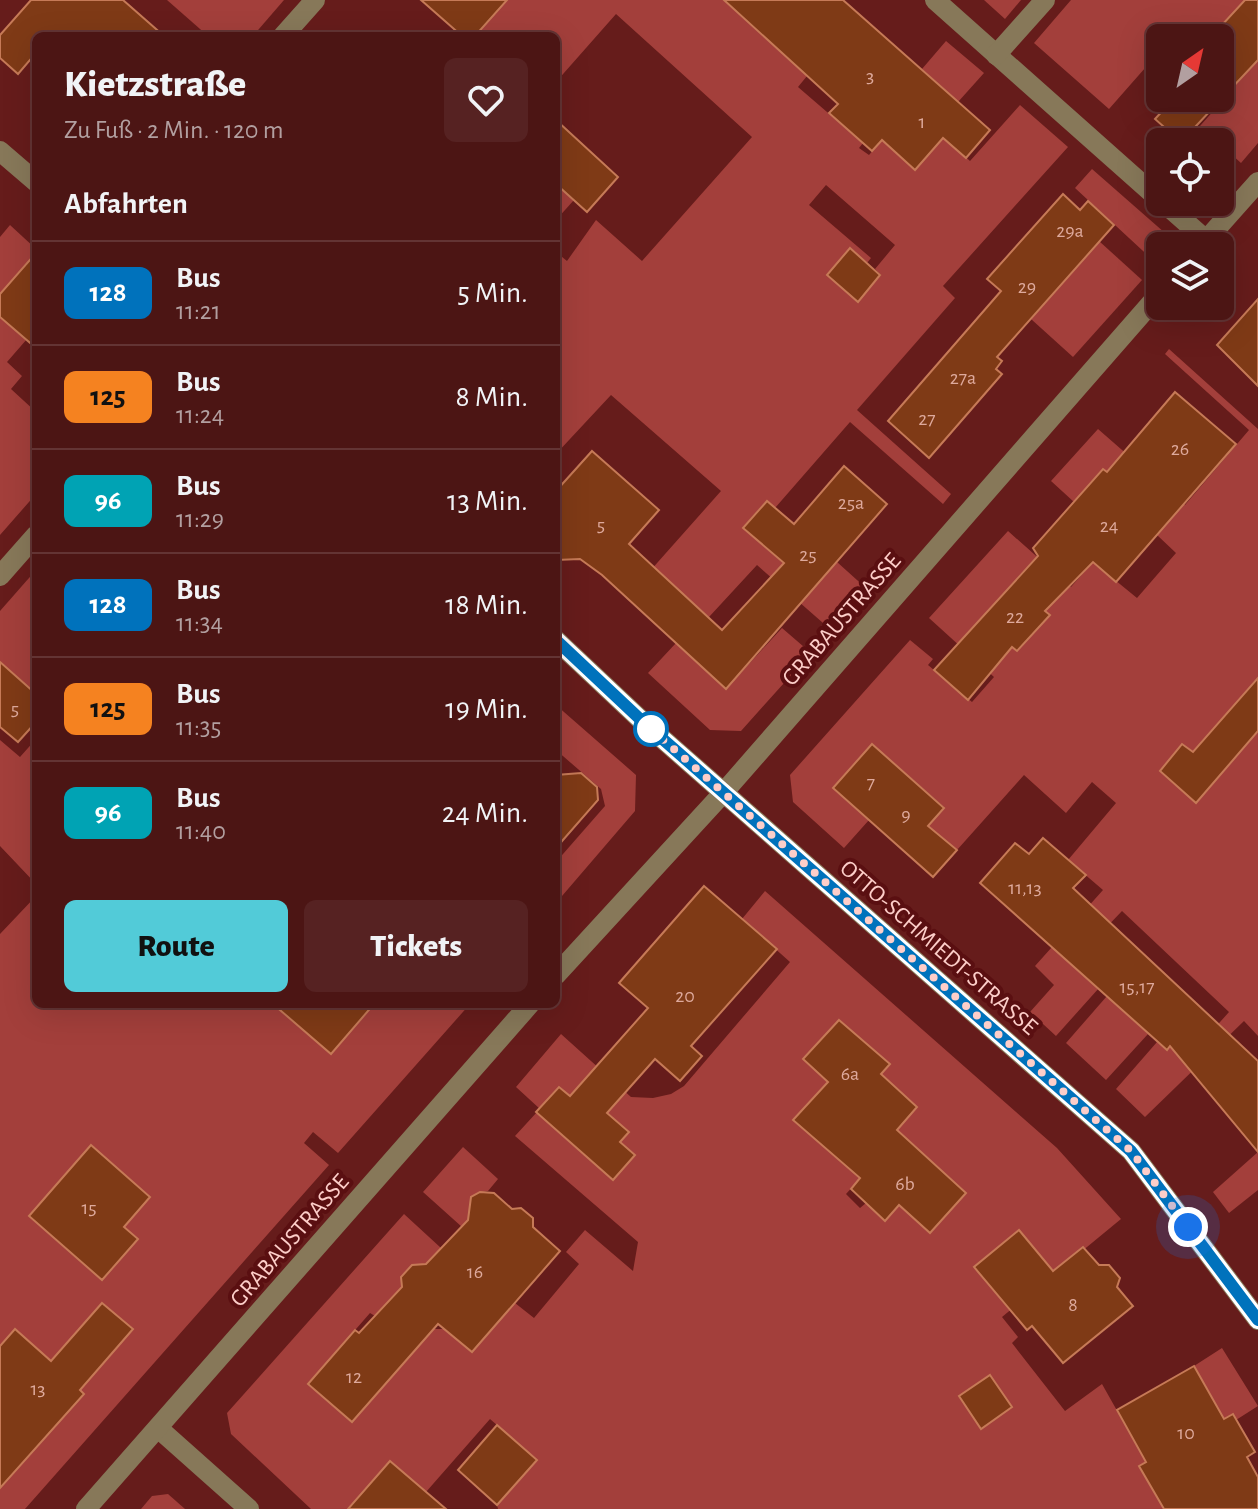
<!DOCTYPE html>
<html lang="de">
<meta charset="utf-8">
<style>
:root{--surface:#4c1514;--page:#562222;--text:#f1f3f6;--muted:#b29fa0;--line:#633434;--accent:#52cbd8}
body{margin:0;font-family:"Alegreya Sans",sans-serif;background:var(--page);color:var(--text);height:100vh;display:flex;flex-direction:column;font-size:30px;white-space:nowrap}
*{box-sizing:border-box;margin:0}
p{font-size:26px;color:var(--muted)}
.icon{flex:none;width:44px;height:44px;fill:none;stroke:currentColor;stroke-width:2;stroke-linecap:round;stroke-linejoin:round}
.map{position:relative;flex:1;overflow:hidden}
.side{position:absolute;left:32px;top:32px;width:528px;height:976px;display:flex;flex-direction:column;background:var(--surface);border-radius:12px;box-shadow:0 8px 32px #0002,0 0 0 2px var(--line)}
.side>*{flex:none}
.badge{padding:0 16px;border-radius:12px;font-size:28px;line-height:52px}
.needle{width:52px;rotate:34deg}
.controls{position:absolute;left:1146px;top:24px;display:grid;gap:16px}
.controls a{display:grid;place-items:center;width:88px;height:88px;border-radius:12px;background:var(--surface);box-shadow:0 8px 32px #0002,0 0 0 2px var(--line);font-size:40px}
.you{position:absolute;width:40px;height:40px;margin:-20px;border:6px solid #fff;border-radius:50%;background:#1a73e8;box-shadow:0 0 0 12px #1a73e833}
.map>.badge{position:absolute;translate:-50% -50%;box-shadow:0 0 0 4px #fff}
h2{padding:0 32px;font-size:30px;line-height:72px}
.round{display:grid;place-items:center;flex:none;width:84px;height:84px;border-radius:12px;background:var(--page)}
.headline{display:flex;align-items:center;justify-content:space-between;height:136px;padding:0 32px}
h1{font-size:38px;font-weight:800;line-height:60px}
.primary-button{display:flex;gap:16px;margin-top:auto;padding:16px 32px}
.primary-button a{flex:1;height:92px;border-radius:12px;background:var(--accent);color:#111;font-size:32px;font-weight:800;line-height:92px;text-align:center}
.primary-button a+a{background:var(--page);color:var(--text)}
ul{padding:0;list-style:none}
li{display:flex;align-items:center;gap:24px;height:104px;padding:0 32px;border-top:2px solid var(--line)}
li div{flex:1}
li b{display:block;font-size:30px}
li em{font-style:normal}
li .badge{min-width:88px;font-weight:700;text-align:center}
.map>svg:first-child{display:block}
.green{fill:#a33f3b;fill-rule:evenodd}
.building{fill:#7f3a16;stroke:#c67a57;stroke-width:2}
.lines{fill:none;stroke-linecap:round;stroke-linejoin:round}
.minor{stroke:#877859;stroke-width:20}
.line-casing{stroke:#fff;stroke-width:18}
.line{stroke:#0072bc;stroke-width:12}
.walk{stroke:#fdcec9;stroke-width:8;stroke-dasharray:0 14.4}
.stop-dot{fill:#fff;stroke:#0072bc;stroke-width:4}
.labels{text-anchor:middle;stroke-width:8;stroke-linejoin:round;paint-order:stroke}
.number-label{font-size:20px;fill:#dea99c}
.street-label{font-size:24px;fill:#fdcec9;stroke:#5a0f11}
</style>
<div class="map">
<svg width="1258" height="1509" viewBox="0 0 1258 1509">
<rect width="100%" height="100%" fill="#661c1b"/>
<g class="green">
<path d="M167 0H284L253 36H208Z"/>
<path d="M507 0H724L807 76 798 87 863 143 859 148 869 155 882 140 915 169 944 137 970 161 1020 105 1068 147 943 286 955 298 857 410 951 494 943 504 850 422 775 508 766 501 743 527 784 564 806 597 837 562 867 589 831 630 757 565 709 617 671 583 644 613 626 598 721 491 611 395 556 454V252L567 261 596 220 642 261 752 137 616 14 556 82V36H475ZM826 185 895 245 875 269 881 275 858 301 827 275 850 248 867 263 871 258 809 205Z"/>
<path d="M984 0H1021L1005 19Z"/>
<path d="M1071 0H1245L1234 11 1258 33V143L1241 163 1200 126 1231 91 1220 81V38H1160V51L1109 109 1034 43Z"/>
<path d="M946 41 984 73 958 102 922 69Z"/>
<path d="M1092 169 1165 233 1166 246H1160L1156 263 1075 188Z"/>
<path d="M556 184 574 200 556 220Z"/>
<path d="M10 225 36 249V253L0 294V237Z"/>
<path d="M1099 241 1142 280 1073 357 1031 319Z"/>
<path d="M16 316 34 331 7 362 22 376 11 389 36 412V494L0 535V317L8 324Z"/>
<path d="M1169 349 1258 429V1036L1244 1021 1145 1117 1116 1089 1157 1042 1166 1050 1179 1036 1195 1050 1229 1012 1122 911 1079 956 1099 988 1056 1036 1030 1012 1054 985 1035 966 1103 890 1068 860 1116 803 1092 782 1066 813 1024 775 957 850 928 826 944 807 872 744 834 788 869 820 844 848 793 802 790 775 910 640 933 659 928 665 972 702 994 677 929 618 1008 531 1071 587 1093 562 1137 598 1176 553 1157 535 1166 524 1103 469 1074 502 1051 481 1098 429 1185 505 1249 430 1165 354Z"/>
<path d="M36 570V694L0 662V611Z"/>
<path d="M782 628 811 653 741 731 710 730 648 673 676 643 726 689Z"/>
<path d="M556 705 636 775 635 811 556 903V862L605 806 601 789 556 750Z"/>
<path d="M36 739V884L0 846V740L20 757Z"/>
<path d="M765 891 1057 1148 1121 1219 1002 1317 1018 1337 1012 1343 1065 1411 1102 1384 1146 1462 1164 1509H498L497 1505 537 1460 490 1419 426 1492 351 1509H311L231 1434 227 1413 404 1214 441 1248 424 1318 435 1329H445L515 1303 534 1318 579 1264 566 1252 585 1230 633 1271 638 1242 515 1136 537 1112 613 1180 635 1155 620 1142 628 1132 607 1112 598 1122 559 1087 540 1109 516 1087 561 1034 631 1097 653 1098 671 1094 684 1086 790 962 742 919ZM887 1149 899 1205 885 1221 866 1203 860 1208 846 1194ZM370 1313 375 1316 399 1368 352 1422 308 1384ZM989 1375 1011 1407 981 1428 959 1396Z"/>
<path d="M36 896V1004H470L338 1153 313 1132 304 1143 329 1165 25 1509H0V1402L43 1440 84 1394 15 1330 0 1346V934Z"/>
<path d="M1107 996 1148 1034 1106 1080 1066 1043Z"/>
<path d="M463 1147 498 1179 488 1191 477 1193 470 1199V1217L462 1227 423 1192Z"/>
<path d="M1258 1152V1190L1229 1213 1213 1192Z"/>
<path d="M1222 1348 1258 1406 1236 1420 1232 1414 1224 1419 1194 1366Z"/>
<path d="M168 1494 185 1509H141L152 1496Z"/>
</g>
<g class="building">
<path d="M31 0H123L164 36H36V53L18 74 0 58V35Z"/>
<path d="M421 0H507L475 36H462Z"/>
<path d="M724 0H843L990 130 966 158 943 138 915 170 882 140 872 151 829 113 838 104Z"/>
<path d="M1245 0H1258V60L1181 142 1155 119 1166 107 1156 99 1160 94V98H1220V38H1210Z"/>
<path d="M556 120 618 177 587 212 556 184Z"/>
<path d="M1063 194 1080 210 1088 201 1114 225 997 357 1002 361 996 369 1002 374 929 458 888 421 1001 291 987 279Z"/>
<path d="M850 248 880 275 858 302 827 275Z"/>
<path d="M36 253V348L0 317V294Z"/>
<path d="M1258 299V386L1217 345Z"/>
<path d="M1175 392 1236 444 1116 582 1093 562 1045 611 1050 615 1017 651 1012 647 968 700 934 670 1038 556 1033 548 1103 469 1107 472Z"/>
<path d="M592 451 659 510 629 544 722 630 784 563 743 528 767 501 794 524 844 466 887 504 726 689 602 575 580 559 556 560V491Z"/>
<path d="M0 662 36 694V722L18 742 0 727Z"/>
<path d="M1258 678V731L1196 803 1160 771 1182 744 1193 752Z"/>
<path d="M872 744 944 808 928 826 957 850 933 877 833 788Z"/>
<path d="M581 773 597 787 598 800 556 848V775Z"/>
<path d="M1043 838 1086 875 1073 888 1258 1061V1152L1170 1046 1167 1050 980 883 1015 843 1029 854Z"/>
<path d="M704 886 777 949 691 1046 702 1056 680 1081 655 1059 607 1113 629 1132 620 1142 635 1155 613 1180 536 1112 559 1087 570 1096 648 1008 619 983Z"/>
<path d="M273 1004H374L331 1054Z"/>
<path d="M839 1020 890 1064 881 1074 917 1107 897 1130 966 1193 930 1233 899 1205 885 1221 851 1189 860 1178 793 1120 828 1082 803 1059Z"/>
<path d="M91 1145 150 1197 124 1227 138 1239 102 1280 29 1216Z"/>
<path d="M480 1192 494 1193 512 1209 521 1208 533 1218V1227L560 1251 472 1352 438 1324 352 1422 308 1384 355 1330 359 1333 402 1287 401 1277 412 1265 426 1264 468 1220 471 1197Z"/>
<path d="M1019 1230 1053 1271 1083 1247 1099 1265H1109L1120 1278 1117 1287 1133 1306 1063 1363 1032 1326 1027 1330 974 1267Z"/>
<path d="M102 1303 133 1329 80 1390 84 1394 0 1488V1346L15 1329 51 1361Z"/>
<path d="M1194 1366 1224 1419 1233 1414 1255 1452 1247 1457 1258 1477V1509H1164L1139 1466 1146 1462 1117 1410Z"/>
<path d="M990 1375 1012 1407 981 1429 959 1396Z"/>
<path d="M497 1425 537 1460 497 1505 458 1470Z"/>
<path d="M390 1461 446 1509H348Z"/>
</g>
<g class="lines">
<g class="minor">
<path d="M935 0 1160 200"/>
<path d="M283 36 315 0"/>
<path d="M996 55 1045 0"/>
<path d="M0 151 36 182"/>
<path d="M1163 202 1206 240"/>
<path d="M1201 246 1258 182"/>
<path d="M0 576 36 535"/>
<path d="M556 640 641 720 1131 1151 1258 1320"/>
<path d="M556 975 724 792 1160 293"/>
<path d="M158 1428 249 1509"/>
<path d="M86 1509 530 1004"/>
</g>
</g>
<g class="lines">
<g class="line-casing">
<path id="line" d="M556 640 641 720 1131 1151 1258 1320"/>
</g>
<use href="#line" class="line"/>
<path class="walk" d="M651 729 641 720 1131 1151 1188 1227"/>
</g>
<circle class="stop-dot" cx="651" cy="729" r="16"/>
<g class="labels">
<g class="number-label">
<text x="870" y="82">3</text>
<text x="922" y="128">1</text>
<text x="1070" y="237">29a</text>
<text x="1027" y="293">29</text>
<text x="963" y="384">27a</text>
<text x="927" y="425">27</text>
<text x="1180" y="455">26</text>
<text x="851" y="509">25a</text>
<text x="601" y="531">5</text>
<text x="1109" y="532">24</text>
<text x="808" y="561">25</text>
<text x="1015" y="623">22</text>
<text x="15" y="715">5</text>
<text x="871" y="789">7</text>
<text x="906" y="821">9</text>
<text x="1025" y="894">11,13</text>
<text x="1137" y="993">15,17</text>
<text x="685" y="1002">20</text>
<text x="850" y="1080">6a</text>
<text x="905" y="1190">6b</text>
<text x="89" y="1214">15</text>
<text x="475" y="1278">16</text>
<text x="1073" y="1311">8</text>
<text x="354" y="1383">12</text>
<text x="38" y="1395">13</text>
<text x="1186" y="1439">10</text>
</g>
<g class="street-label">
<text transform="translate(841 619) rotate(-49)" y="8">GRABAUSTRASSE</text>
<text transform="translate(939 947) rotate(41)" y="8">OTTO-SCHMIEDT-STRASSE</text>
<text transform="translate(289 1240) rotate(-49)" y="8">GRABAUSTRASSE</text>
</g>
</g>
</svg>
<div class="controls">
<a><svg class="needle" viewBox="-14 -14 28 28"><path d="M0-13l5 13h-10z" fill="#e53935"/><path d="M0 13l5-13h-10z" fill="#b29fa0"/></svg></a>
<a><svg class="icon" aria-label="locate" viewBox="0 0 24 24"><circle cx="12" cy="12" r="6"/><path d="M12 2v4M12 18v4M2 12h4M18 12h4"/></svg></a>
<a><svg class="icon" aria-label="layers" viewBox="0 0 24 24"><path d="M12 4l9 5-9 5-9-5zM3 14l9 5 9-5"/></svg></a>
</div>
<div class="you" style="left:1188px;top:1227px"></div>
<section class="side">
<div class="headline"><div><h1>Kietzstraße</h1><p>Zu Fuß · 2 Min. · 120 m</p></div><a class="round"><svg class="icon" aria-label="heart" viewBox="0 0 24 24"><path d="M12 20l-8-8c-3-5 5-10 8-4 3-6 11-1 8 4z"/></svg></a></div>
<h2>Abfahrten</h2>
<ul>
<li><span class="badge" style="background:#0072bc;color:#fff">128</span><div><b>Bus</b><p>11:21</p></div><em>5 Min.</em></li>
<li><span class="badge" style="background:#f58220;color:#111">125</span><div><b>Bus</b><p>11:24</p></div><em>8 Min.</em></li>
<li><span class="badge" style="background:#00a3b4;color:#fff">96</span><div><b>Bus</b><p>11:29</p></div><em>13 Min.</em></li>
<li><span class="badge" style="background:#0072bc;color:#fff">128</span><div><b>Bus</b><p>11:34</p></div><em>18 Min.</em></li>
<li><span class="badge" style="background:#f58220;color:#111">125</span><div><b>Bus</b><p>11:35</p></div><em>19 Min.</em></li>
<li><span class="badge" style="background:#00a3b4;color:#fff">96</span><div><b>Bus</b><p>11:40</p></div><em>24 Min.</em></li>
</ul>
<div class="primary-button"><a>Route</a><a>Tickets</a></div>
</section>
</div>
